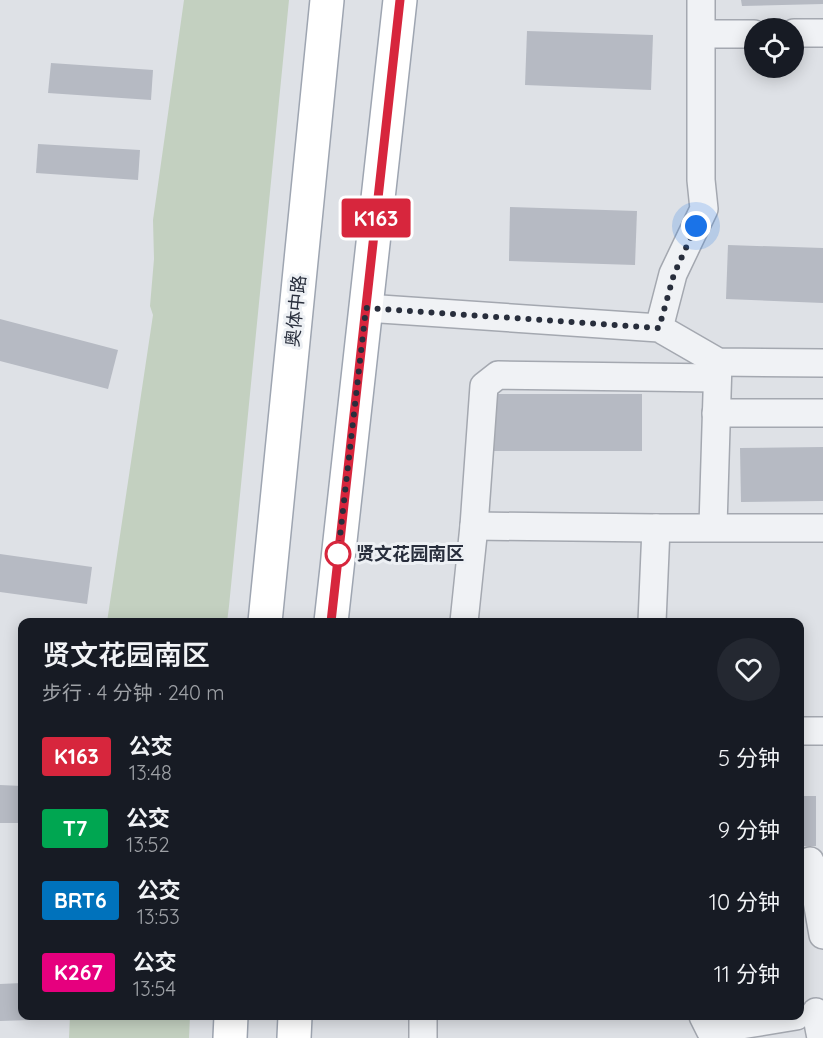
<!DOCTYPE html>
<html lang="zh">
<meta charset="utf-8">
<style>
:root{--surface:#171b24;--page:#242831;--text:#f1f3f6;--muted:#9ea1a6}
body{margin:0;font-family:Quicksand,"Noto Sans SC",sans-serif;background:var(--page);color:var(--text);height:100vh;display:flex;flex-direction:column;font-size:22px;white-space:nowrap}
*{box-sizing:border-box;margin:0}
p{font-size:20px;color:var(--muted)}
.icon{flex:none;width:33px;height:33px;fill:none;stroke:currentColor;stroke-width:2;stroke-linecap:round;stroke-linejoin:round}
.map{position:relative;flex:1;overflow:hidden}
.side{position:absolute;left:18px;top:618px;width:786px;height:402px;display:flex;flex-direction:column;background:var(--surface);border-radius:12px;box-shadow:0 3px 15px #0003}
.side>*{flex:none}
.badge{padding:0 12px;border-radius:4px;font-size:21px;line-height:39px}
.controls{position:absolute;left:744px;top:18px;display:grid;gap:12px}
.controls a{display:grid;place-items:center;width:60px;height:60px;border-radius:50%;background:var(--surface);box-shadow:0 3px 15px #0003;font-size:30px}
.you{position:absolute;width:30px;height:30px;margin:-15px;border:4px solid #fff;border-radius:50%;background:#1a73e8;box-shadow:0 0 0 9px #1a73e833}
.map>.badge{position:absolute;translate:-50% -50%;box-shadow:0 0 0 3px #fff}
.round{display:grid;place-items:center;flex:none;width:63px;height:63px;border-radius:32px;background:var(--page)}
.head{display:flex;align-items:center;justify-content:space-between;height:102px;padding:0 24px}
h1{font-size:28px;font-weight:600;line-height:45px}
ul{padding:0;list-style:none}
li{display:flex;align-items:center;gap:18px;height:72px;padding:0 24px}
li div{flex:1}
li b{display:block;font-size:22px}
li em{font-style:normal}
li .badge{min-width:66px;font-weight:700;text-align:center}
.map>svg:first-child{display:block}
.green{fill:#c3d0c0}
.building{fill:#b6bac3}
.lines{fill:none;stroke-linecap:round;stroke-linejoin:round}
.minor-casing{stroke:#a4a8b0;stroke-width:30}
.major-casing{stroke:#9ea5b1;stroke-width:36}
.minor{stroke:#f0f2f5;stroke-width:27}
.major{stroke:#fff;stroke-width:33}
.line-casing{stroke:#fff;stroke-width:14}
.line{stroke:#d7263d;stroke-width:9}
.walk{stroke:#282e3c;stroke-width:6;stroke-dasharray:0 10.8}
.stop-dot{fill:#fff;stroke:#d7263d;stroke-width:3}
.labels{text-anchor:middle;stroke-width:6;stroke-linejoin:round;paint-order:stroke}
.street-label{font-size:18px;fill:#282e3c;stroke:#edf0f4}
.stop-label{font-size:18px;font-weight:bold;fill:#282e3c;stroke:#edf0f4;text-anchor:start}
</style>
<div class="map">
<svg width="823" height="1038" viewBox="0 0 823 1038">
<rect width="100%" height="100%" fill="#dee1e6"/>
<g class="green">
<path d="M184 0H289L229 606 227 622H107L153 315 150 306 154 259 153 220Z"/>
<path d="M70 1016H190L189 1038H69Z"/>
</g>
<g class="building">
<path d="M741 0H823V4L742 6Z"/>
<path d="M527 31 653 35 651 90 525 85Z"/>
<path d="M51 63 153 70 151 100 48 93Z"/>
<path d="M38 144 140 150 138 180 36 173Z"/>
<path d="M510 207 637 211 635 265 509 261Z"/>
<path d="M728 245 823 248V303L726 299Z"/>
<path d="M0 319 118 350 108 389 0 361Z"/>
<rect x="492" y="394" width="150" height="57"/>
<path d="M823 447V501L741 502 740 448Z"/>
<path d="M0 554 92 567 87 604 0 592Z"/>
<path d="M0 785 22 786V823H0Z"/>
<rect x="800" y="796" width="16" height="50"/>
<path d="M22 983V1016H30V1020L0 1021V984Z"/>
</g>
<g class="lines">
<g class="minor-casing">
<g id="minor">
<path d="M794 33H823"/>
<path d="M702 34H754"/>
<path d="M366 308 659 328 718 362 823 363"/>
<path d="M659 328 673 274 704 209 701 180V0"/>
<path d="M716 413H823"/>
<path d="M474 526 656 528"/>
<path d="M713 526 718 362"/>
<path d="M464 622 474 526 484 386 498 375 717 378"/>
<path d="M652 622 656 528H823"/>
<path d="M804 731H823"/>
<path d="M810 861 823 935"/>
<path d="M816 1012 821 1038"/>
<path d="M703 1016 710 1030 796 1016"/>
<path d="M423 1038V1016"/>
</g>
</g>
<g class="major-casing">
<g id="major">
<path d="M265 622 327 0"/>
<path d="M331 622 400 0"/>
<path d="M230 1038 231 1016"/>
<path d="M294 1038 295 1016"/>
</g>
</g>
<use href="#minor" class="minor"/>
<use href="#major" class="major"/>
</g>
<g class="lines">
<g class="line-casing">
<path id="line" d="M331 622 400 0"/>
</g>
<use href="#line" class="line"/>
<path class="walk" d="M338 554 366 308 659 328 674 274 696 226"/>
</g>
<circle class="stop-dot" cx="338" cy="554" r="12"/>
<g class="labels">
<g class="street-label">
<text transform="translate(296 311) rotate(-84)" y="6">奥体中路</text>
</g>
<g class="stop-label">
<text x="356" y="560">贤文花园南区</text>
</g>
</g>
</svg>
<div class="controls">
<a><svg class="icon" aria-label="locate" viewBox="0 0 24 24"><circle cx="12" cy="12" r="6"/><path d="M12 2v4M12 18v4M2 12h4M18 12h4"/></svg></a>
</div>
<div class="you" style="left:696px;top:226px"></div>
<b class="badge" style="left:376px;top:218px;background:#d7263d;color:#fff">K163</b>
<section class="side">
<div class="head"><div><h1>贤文花园南区</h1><p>步行 · 4 分钟 · 240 m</p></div><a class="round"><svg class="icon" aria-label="heart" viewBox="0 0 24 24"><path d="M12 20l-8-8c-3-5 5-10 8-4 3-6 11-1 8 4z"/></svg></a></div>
<ul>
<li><span class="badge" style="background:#d7263d;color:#fff">K163</span><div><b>公交</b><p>13:48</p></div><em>5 分钟</em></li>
<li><span class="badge" style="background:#00a651;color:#fff">T7</span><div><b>公交</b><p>13:52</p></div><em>9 分钟</em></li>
<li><span class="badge" style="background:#0072bc;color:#fff">BRT6</span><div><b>公交</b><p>13:53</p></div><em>10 分钟</em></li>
<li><span class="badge" style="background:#e6007e;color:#fff">K267</span><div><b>公交</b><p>13:54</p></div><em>11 分钟</em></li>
</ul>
</section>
</div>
